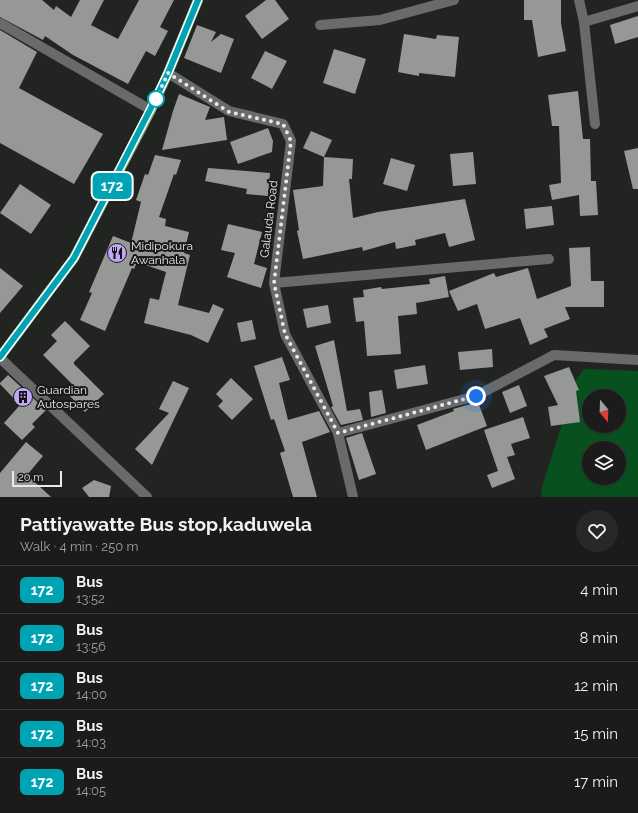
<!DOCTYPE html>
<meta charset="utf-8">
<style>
:root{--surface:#1a1b1a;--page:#272827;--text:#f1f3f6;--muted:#9fa1a2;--line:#383939}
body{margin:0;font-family:Raleway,sans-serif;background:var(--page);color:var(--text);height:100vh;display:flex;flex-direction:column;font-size:15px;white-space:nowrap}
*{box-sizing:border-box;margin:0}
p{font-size:13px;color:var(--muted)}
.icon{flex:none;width:22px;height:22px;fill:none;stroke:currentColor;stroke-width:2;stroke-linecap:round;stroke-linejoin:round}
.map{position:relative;height:497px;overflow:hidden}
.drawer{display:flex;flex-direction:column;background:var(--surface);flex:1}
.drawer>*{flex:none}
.badge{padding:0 8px;border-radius:6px;font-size:14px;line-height:26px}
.needle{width:26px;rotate:161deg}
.buttons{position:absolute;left:582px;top:389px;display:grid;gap:8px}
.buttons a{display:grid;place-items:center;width:44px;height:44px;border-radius:50%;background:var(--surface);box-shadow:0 1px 3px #0004,0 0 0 1px var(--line);font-size:20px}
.scale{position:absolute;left:12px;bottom:10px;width:50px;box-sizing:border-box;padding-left:4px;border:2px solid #e8eae9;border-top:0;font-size:11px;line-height:14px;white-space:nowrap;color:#e8eae9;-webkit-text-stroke:3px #181a19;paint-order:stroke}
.you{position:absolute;width:20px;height:20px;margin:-10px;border:3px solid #fff;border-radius:50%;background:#1a73e8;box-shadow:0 0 0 6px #1a73e833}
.map>.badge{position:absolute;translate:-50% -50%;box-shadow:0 0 0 2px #fff}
.round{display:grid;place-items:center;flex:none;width:42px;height:42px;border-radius:21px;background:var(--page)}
.overview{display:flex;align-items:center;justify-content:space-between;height:68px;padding:0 20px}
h1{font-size:19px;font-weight:700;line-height:30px}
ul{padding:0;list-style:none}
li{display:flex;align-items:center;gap:12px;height:48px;padding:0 20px;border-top:1px solid var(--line)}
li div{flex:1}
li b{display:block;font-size:15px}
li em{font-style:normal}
li .badge{min-width:44px;font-weight:700;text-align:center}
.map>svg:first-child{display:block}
.green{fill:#09501f;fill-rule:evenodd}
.building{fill:#969896}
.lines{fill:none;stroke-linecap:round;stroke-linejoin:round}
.street{stroke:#686b69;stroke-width:10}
.primary{stroke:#6fa779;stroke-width:10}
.line-casing{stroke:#fff;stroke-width:9}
.line{stroke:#00a3b4;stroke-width:6}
.walk{stroke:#e8eae9;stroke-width:4;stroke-dasharray:0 7.2}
.stop-dot{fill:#fff;stroke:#00a3b4;stroke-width:2}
.labels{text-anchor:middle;stroke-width:4;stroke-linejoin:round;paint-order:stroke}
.street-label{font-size:12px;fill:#e8eae9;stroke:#181a19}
.poi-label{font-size:12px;fill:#e8eae9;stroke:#181a19;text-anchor:start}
</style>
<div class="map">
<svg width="638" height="497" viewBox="0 0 638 497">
<rect width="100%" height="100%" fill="#222422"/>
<path class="green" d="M584 369 638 371V497H542L541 490 576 380ZM589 396H619V426H589ZM589 448H619V478H589Z"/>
<g class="building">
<path d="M0 0H42L54 10 56 6 71 17 80 0H104L91 25 118 39 139 0H174L160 27 168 31 155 56 146 51 128 84 73 55 45 36 43 40 0 17Z"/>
<path d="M266 0H275L289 19 262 39 245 16Z"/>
<path d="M524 0H561V23L566 51 538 57 532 20H524Z"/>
<path d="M638 16V37L615 44 610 25Z"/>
<path d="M197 25 216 32 211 42 221 34 234 39 221 73 184 58Z"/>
<path d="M0 30 37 52 19 88 103 134 74 184 0 143Z"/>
<path d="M404 34 436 39 437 35 459 37 455 77 419 73V76L398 72Z"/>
<path d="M334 49 366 59 355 94 323 83Z"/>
<path d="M265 51 287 61 272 89 251 78Z"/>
<path d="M578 91 583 139H590L591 181H596L598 215 580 216 579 195 552 200 549 185 561 183 559 126H552L548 95Z"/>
<path d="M179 94 210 107 205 120 224 117 227 140 162 150 173 111Z"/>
<path d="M268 128 273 141 272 152 238 164 230 142Z"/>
<path d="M311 131 332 140 324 157 303 148Z"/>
<path d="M638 148V189H633L624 151Z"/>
<path d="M473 152 476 184 453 186 450 154Z"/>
<path d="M155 155 181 160 176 175 174 174 159 217 166 219 165 226 189 232 184 253 190 255 178 305 209 313 213 304 224 309 208 343 191 335 144 323 150 298 159 300 166 272 137 262 134 269 132 268 105 331 80 320 92 293 89 292 113 236 131 243 141 202 136 200 145 174 148 175Z"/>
<path d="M324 157 353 159 352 179H349L353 218 378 212 465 199 475 240 449 247 445 233 415 240 416 245 396 249 395 242 363 251 362 247 303 259 297 231 299 230 293 190 323 186Z"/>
<path d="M391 158 415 165 407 191 383 184Z"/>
<path d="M208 168 270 173 268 196 246 194 247 189 205 181Z"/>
<path d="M20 184 51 205 31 234 0 213Z"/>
<path d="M552 206 554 225 526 229 524 209Z"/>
<path d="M228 224 262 232 254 264 267 268 261 288 227 277 235 253 221 250Z"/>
<path d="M590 247 591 281H604V307H565L570 319 544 329 548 337 530 345 520 318 485 329 477 304 458 311 449 291 494 273 496 277 528 268 537 299 571 286 569 248Z"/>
<path d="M0 268 23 286 0 313Z"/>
<path d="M445 276 449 297 416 303 417 314 398 316 401 354 367 356 364 321 356 322 353 298 364 297 363 290 381 287 382 289 430 284 429 279Z"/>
<path d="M328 305 331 323 307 328 303 309Z"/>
<path d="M252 320 256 339 241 342 237 323Z"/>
<path d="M65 321 90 346 74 362V364L104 394 85 412 69 395 76 388 43 355 57 341 51 335Z"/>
<path d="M334 340 347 411 360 409 363 420 341 425 331 407 333 406 315 346Z"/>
<path d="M492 349 493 367 460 370 458 352Z"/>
<path d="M282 357 290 380 279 383 288 420 319 411 330 432 302 442 317 497H293L280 453 285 451 274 419 271 420 254 366Z"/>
<path d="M425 365 428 384 397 389 394 370Z"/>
<path d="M569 367 579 390 576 391 580 422 551 426 548 407 558 405 544 376Z"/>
<path d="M8 375 46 410 32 424 35 427 22 440 4 423 20 405 0 384V383Z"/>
<path d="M231 378 253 399 232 420 218 406 223 401 216 394Z"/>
<path d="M173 381 189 388 152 465 135 449 169 413 159 409Z"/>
<path d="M519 385 527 406 510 413 502 392Z"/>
<path d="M382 390 386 413 371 417 369 392Z"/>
<path d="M478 402 487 426 426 450 417 425 454 411 453 409Z"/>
<path d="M523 417 530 438 511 444 515 455 507 457 515 479 492 488 487 475 498 471 484 430Z"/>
<path d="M362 433 376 474 359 480 346 438Z"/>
<path d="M26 442 43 456 27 475 51 497H0V473Z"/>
<path d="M94 480 111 486 109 497H89L82 488Z"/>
</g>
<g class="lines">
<g class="street">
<path d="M579 0 584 22 595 124"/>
<path d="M584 22 638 6"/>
<path d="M0 23 151 110"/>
<path d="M320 25 380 20 454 0"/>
<path d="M168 73 229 111 283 124 291 141 274 283 285 334 338 433 353 497"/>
<path d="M274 283 549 259"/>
<path d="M0 358 147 497"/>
<path d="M338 433 476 396 554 355 638 360"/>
</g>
<path class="primary" d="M0 357 74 258 151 110 168 73 198 0"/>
</g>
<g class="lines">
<g class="line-casing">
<path id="line" d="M0 357 74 258 150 110 168 73 198 0"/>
</g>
<use href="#line" class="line"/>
<path class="walk" d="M156 99 168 73 229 112 283 124 291 141 274 283 285 334 338 433 476 396"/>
</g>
<defs>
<g id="restaurant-disc" transform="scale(1)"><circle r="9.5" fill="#c0a8f4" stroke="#181a19"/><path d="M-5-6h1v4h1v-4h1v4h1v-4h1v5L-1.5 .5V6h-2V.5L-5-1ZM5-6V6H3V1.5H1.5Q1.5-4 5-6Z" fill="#111"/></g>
<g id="building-disc" transform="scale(1)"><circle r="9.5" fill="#c0a8f4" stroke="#181a19"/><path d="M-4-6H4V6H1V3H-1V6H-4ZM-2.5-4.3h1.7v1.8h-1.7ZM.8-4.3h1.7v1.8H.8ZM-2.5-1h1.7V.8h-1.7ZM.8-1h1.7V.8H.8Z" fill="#111"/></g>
</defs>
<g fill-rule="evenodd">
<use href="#restaurant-disc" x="117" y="253"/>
<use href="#building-disc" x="23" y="397"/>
</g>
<circle class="stop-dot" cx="156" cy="99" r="8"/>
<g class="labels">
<g class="street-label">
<text transform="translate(269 219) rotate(-83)" y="4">Galauda Road</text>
</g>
<g class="poi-label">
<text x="131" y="250">Midipokura<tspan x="131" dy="14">Awanhala</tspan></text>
<text x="37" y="394">Guardian<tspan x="37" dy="14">Autospares</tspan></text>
</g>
</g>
</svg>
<div class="buttons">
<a><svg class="needle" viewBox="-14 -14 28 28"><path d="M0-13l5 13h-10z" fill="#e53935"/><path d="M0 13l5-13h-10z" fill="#9fa1a2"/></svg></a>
<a><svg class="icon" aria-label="layers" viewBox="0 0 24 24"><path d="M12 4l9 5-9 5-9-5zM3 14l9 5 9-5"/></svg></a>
</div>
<div class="scale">20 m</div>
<div class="you" style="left:476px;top:396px"></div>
<b class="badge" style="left:112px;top:186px;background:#00a3b4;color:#fff">172</b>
</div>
<section class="drawer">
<div class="overview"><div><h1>Pattiyawatte Bus stop,kaduwela</h1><p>Walk · 4 min · 250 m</p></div><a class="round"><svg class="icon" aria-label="heart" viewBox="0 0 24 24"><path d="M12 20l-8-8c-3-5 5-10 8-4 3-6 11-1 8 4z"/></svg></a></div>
<ul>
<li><span class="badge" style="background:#00a3b4;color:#fff">172</span><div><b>Bus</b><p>13:52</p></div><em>4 min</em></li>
<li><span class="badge" style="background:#00a3b4;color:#fff">172</span><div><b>Bus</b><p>13:56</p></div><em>8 min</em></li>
<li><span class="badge" style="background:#00a3b4;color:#fff">172</span><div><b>Bus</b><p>14:00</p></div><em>12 min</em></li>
<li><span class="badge" style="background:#00a3b4;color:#fff">172</span><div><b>Bus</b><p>14:03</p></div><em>15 min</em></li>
<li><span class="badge" style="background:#00a3b4;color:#fff">172</span><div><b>Bus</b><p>14:05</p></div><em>17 min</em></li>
</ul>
</section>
